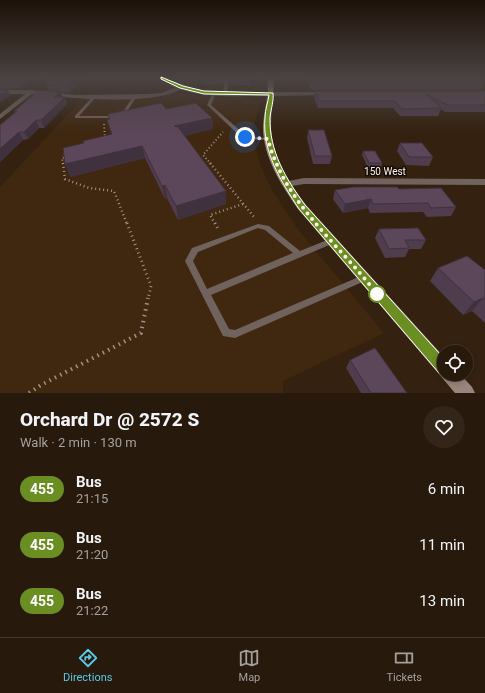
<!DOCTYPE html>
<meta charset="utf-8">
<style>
:root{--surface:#27190b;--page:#332619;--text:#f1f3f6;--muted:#a4a09d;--line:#43382c;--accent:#5cc7e7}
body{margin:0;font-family:Roboto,sans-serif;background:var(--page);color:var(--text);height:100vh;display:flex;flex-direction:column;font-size:15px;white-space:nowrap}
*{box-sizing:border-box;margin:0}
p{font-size:13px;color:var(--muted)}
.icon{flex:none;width:22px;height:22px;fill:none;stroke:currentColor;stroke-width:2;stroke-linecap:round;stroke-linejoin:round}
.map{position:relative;height:393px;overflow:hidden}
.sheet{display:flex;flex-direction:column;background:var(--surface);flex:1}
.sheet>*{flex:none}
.badge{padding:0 8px;border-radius:13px;font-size:14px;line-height:26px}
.fabs{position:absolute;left:437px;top:345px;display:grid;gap:8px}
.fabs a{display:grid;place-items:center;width:36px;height:36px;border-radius:50%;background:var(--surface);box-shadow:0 2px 6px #0003,0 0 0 1px var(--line);font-size:20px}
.you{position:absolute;width:20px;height:20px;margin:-10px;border:3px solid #fff;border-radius:50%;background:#1a73e8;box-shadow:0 0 0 6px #1a73e833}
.map>.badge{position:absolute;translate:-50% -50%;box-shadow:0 0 0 2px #fff}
.round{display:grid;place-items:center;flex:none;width:42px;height:42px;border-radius:21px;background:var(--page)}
.overview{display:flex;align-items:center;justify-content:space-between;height:68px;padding:0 20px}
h1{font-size:19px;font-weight:800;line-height:30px}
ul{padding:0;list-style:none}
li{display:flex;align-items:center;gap:12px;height:56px;padding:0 20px}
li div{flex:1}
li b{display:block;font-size:15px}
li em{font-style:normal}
li .badge{min-width:44px;font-weight:700;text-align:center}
.menu{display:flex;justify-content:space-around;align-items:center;height:56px;border-top:1px solid var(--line);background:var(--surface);font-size:11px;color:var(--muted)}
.menu a{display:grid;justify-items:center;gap:2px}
.menu .selected{color:var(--accent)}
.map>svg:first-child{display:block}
.built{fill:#3f2710}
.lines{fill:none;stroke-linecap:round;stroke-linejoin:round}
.path-far3{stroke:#a29284;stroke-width:2;stroke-dasharray:1 2.5;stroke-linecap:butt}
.path-far2{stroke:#a29284;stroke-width:2.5;stroke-dasharray:1 3;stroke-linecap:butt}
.path-far1{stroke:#a29284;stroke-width:3;stroke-dasharray:1 3.5;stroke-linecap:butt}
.path{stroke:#a29284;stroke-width:4;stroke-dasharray:1.5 4.5;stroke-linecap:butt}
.service{fill:#70635d;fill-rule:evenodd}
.minor{fill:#70635d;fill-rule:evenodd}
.tertiary{fill:#70635d;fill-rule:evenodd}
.secondary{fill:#99857c;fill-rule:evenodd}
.wall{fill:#4f3c4d}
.shaded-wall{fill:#40313e}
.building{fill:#5c4659;stroke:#40313e}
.line{fill:#6b8e23;stroke:#fff}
.walk{stroke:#fff1e6;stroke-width:4;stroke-dasharray:0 7.2}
.stop-dot{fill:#fff;stroke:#6b8e23;stroke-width:2}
.labels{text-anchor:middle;stroke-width:3;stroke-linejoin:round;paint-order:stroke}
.street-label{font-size:10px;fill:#fff1e6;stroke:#150d06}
</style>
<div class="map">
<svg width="485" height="393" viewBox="0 0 485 393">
<rect width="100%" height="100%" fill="#34210f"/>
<path class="built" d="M178 93 206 97 250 98 258 101 259 104 254 125 255 143 259 162 272 190 297 228 384 333 283 381V393H0V187L82 99 155 98Z"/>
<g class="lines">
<g class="path-far3">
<path d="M104 124 105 138"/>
<path d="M63 164 62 158 67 157"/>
<path d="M211 164 203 155 223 132"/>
</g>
<g class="path-far2">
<path d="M63 163 65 179 89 188 114 191 127 224"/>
<path d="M210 163 254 217"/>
<path d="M215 224 210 215 243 204"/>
</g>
<g class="path-far1">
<path d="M127 223 151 286 148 299"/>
<path d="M215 223 218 229"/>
</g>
<path class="path" d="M29 393 41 385 141 333 148 298"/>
<g class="service">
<path d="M225 78H229L227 93 225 94 223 93Z"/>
<path d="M213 92 216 93 211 105 244 134 250 137 268 138H270V140L249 139 240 136 207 105Z"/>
<path d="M134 95 137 96 124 116H122L121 115Z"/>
<path d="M93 96 96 97 79 116H116V118H75V116Z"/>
<path d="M258 224 269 226 300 251 332 238 334 239 335 241 334 243 211 295 229 329 235 330 361 276 364 275 367 276 368 278 367 280 235 338 223 336 185 261 192 248ZM258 228 265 230 293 253 207 289 193 261 198 252Z"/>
</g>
<g class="minor">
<path d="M179 86 184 87C160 107 65 98 32 94L0 119V114L25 94H0V90H31L75 95 147 94 161 93Z"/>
<path d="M304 178 485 179V185L304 184 286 187 281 184 283 182Z"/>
</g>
<path class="tertiary" d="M327 92 330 94 329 95 272 96 269 94 272 92Z"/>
<path class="secondary" d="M159 78C173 78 187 88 201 90 223 94 246 92 268 92L267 78H273C275 94 271 107 271 123 270 154 288 181 306 205L444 357V374H460L472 387 475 393H455L298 209C281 184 262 156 263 124 264 114 266 105 267 96 234 96 187 100 159 78Z"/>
</g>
<g class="wall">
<path d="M0 78H33L34 80 21 88 0 89Z"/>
<path d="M53 78H85L69 93 60 92 62 97H65L67 104 44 128H39L28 139 23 140 0 162 15 113 14 111 49 91 46 84Z"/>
<path d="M201 78H224L223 84H202Z"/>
<path d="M230 78H250V85H233V84H230Z"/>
<path d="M306 78H475L484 84 481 90H311Z"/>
<path d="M315 91H485V112H445L441 109 438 116H400L393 108H318L314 98Z"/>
<path d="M166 109 212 118 213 129 184 136 226 204 178 220 167 198 165 199 145 158 70 177 84 143 111 134 107 120 109 119 108 114Z"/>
<path d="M308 130 332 156 330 164H313L307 138Z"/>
<path d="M400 143 433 157 429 166 406 165 397 151Z"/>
<path d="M363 151 382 163 381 168H368L362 155Z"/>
<path d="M399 189 456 207 451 216 427 217 423 212 370 213 368 208 343 213 333 199 335 190Z"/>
<path d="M379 229 426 240 421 249H409L405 257 385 258 375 238Z"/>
<path d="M438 268 485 270V323L472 311 463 315 430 281Z"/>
<path d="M350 360 407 393H361L346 368Z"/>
</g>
<g class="shaded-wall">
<path d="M27 78H33L34 80 21 88 19 84Z"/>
<path d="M76 78H85L69 93 67 86Z"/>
<path d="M8 90 10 96 0 102V96Z"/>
<path d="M60 92 63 99 54 97Z"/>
<path d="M65 97 67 104 44 128 41 120Z"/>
<path d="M212 118 213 129 176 138 174 126Z"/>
<path d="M36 120 39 128 28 139 24 132Z"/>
<path d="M19 132 23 140 0 162V149Z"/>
<path d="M142 146 145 158 70 177 65 164Z"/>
<path d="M165 185 167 198 165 199 162 186Z"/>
<path d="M226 191V204L178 220 176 206Z"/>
<path d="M371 199 368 208 343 213 345 204Z"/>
<path d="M483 298 472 311 463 315 474 302Z"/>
</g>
<g class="building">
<path d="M0 78H27L19 84H0Z"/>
<path d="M53 78H76L67 86 46 84Z"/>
<rect x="233" y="78" width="17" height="1"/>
<path d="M309 78H475L484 84H312Z"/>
<path d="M0 90H8L0 96Z"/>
<path d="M39 90 60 92 54 97H65L41 120H36L24 132H19L0 149V125L17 111H14Z"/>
<path d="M315 91H485V105H448L426 94 441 108 402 109 395 101H319Z"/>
<path d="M161 103 166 109 196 103 212 118 174 126 178 127 226 191 176 206 165 185 162 186 142 146 65 164 63 148 84 143 83 141 112 134 107 120 110 119 108 114Z"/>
<path d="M308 130H324L332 156H315Z"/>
<path d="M400 143H422L433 157H409Z"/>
<path d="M363 151H375L382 163H369Z"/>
<path d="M354 187H397L399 189 441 188 456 207 431 208 428 203 373 204 371 199 345 204 335 190Z"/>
<path d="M418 228 426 240H405L409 248 389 249 379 229Z"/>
<path d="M467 256 485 270V299L483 298 474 302 438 268Z"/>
<path d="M375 348 407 393H371L350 360Z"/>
</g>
<linearGradient id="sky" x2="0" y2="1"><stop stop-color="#1d1208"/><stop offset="0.59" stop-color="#4a4342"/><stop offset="1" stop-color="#4a4342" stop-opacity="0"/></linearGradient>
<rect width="485" height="133" fill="url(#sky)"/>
<path class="line" d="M161 77 183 86 204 91 273 93C274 100 271 109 270 117 269 151 286 179 305 205L449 364 450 369 449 373 444 375 439 373 299 209C281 181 262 152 265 117 265 110 268 102 269 95L204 94 180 88 161 79Z"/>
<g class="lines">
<path class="walk" d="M245 137 268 139C284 203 339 244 377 294"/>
</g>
<circle class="stop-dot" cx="377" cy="294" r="8"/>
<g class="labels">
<g class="street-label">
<text x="385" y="175">150 West</text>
</g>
</g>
</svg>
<div class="fabs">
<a><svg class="icon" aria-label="locate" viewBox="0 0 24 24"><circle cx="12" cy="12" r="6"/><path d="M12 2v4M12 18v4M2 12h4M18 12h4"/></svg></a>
</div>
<div class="you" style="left:245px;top:137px"></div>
</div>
<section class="sheet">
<div class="overview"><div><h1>Orchard Dr @ 2572 S</h1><p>Walk · 2 min · 130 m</p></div><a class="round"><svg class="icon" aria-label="heart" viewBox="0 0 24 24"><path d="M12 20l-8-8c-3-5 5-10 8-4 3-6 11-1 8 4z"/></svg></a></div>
<ul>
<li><span class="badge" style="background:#6b8e23;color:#fff">455</span><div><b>Bus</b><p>21:15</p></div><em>6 min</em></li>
<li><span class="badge" style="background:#6b8e23;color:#fff">455</span><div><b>Bus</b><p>21:20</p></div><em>11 min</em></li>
<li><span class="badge" style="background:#6b8e23;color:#fff">455</span><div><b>Bus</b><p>21:22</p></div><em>13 min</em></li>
</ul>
</section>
<nav class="menu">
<a class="selected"><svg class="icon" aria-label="directions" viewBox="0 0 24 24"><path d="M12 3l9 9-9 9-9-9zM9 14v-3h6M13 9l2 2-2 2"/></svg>Directions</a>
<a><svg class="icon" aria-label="map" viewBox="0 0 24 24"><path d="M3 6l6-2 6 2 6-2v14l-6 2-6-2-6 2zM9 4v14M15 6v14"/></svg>Map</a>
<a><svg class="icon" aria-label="tickets" viewBox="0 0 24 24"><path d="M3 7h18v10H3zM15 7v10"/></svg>Tickets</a>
</nav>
